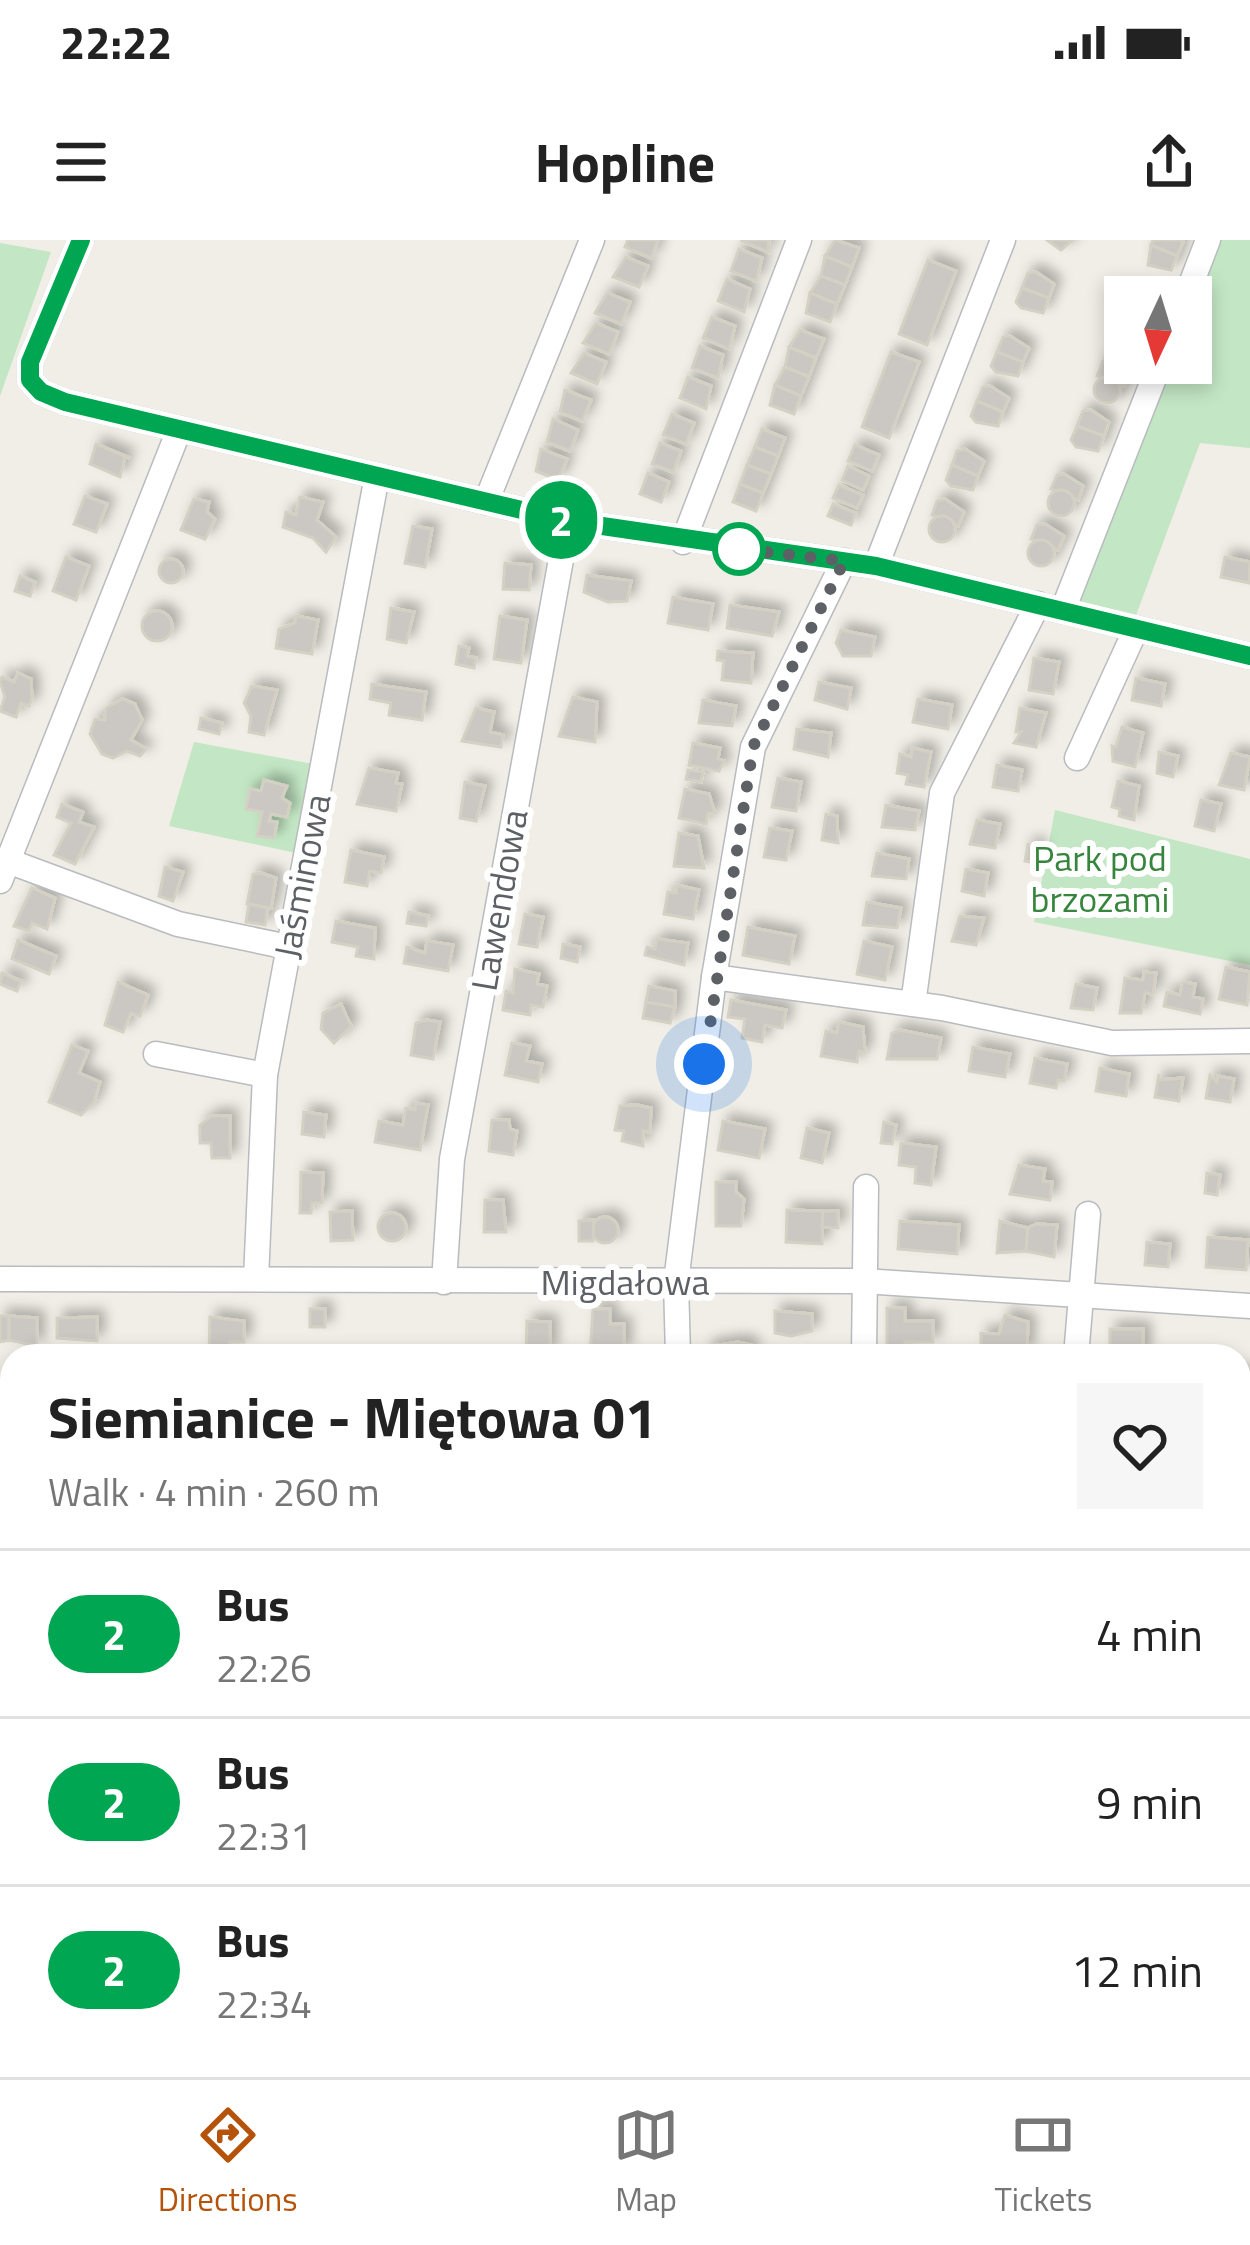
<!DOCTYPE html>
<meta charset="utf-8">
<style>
:root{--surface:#fff;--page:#f6f6f6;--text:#222;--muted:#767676;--line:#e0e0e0;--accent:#b45309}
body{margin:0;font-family:"Titillium Web",sans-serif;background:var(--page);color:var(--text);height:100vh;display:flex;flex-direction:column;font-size:45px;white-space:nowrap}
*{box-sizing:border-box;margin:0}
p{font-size:39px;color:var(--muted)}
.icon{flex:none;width:66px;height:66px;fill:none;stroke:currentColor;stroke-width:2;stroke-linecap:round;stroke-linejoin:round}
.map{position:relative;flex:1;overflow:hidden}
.sheet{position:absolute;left:0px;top:1104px;width:1251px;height:735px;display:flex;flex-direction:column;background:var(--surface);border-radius:36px 36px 0 0;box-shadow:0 6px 18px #0003}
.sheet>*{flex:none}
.badge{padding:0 24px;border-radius:39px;font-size:42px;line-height:78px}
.needle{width:78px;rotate:184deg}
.buttons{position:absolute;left:1104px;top:36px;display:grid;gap:24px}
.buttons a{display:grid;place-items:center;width:108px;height:108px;border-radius:0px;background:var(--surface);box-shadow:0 6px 18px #0003;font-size:60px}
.you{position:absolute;width:60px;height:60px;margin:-30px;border:9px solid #fff;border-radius:50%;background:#1a73e8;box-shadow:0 0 0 18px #1a73e833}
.map>.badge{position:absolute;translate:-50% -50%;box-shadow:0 0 0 6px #fff}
.round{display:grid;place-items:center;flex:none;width:126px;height:126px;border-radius:0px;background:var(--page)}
.overview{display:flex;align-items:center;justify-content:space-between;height:204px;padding:0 48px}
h1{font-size:57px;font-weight:700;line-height:90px}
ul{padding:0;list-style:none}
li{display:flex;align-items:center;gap:36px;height:168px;padding:0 48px;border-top:3px solid var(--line)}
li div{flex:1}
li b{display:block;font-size:45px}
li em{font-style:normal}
li .badge{min-width:132px;font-weight:700;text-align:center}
.status{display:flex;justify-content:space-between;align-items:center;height:84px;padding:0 60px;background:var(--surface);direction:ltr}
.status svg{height:33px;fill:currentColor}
header{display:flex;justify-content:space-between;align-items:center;height:156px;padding:0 48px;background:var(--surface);font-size:54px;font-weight:700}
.dock{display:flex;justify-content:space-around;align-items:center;height:168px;border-top:3px solid var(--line);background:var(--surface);font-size:33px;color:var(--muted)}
.dock a{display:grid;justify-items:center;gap:6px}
.dock .current{color:var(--accent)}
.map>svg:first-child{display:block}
.green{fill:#c3e7c4}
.sand{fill:#faf3d6}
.building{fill:#cbc8c3;stroke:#d4d0c4;stroke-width:3;filter:url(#shadow)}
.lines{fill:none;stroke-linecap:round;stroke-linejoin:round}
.minor-casing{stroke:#b8bbbf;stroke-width:27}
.minor{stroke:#fff;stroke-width:24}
.line-casing{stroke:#fff;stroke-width:27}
.line{stroke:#00a651;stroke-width:18}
.walk{stroke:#5d6166;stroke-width:12;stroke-dasharray:0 21.6}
.stop-dot{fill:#fff;stroke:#00a651;stroke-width:6}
.labels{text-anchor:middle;stroke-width:12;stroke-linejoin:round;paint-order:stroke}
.park-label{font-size:36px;fill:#36853d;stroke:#fff}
.street-label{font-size:36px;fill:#5d6166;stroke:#fff}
</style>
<div class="status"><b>22:22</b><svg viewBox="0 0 49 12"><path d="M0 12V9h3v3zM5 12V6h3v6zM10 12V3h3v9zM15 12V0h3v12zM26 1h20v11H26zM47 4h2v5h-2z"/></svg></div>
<header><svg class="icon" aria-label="menu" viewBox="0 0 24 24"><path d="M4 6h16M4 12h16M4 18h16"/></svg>Hopline<svg class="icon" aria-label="share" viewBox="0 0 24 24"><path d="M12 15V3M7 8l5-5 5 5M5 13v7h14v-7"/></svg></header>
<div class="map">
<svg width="1250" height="1837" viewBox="0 0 1250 1837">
<defs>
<filter id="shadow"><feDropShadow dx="7" dy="-7" stdDeviation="6" flood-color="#0004"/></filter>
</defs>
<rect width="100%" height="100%" fill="#f0eee6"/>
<g class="green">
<path d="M1209 0H1250V208L1200 203 1135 378 1067 362 1161 123H1191V57Z"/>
<path d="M0 3 51 12 0 156Z"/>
<path d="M194 502 319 525 301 614 169 586Z"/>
<path d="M1055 570 1250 619V725L1034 682Z"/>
<path d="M0 1408 12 1409V1508L0 1510Z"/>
<path d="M1239 1413H1250V1837H1037L984 1827H1239Z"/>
<path d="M310 1827H879L874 1837H309Z"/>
</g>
<g class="sand">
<path d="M12 1508V1827H310L309 1837H0V1510Z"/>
<path d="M879 1827H984L1037 1837H874Z"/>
</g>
<g class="building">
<path d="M628 0H658L651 18 625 7Z"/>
<path d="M769 0 768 12 742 1 743 0Z"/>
<path d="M835 0 859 8 852 27 825 16Z"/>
<path d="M1047 0H1073L1061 10Z"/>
<path d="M1153 0H1179L1183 2 1177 16 1151 5Z"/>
<path d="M1151 5 1177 16 1171 30 1148 25Z"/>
<path d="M739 9 762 18 756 41 731 31Z"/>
<path d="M825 16 852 27 845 45 821 36Z"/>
<path d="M626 17 648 26 639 47 613 37Z"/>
<path d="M928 20 956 31 927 105 899 94Z"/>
<path d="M1036 32 1054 44 1049 58 1022 48 1028 33Z"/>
<path d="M821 36 845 45 837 64 810 53Z"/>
<path d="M727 39 750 49 744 72 718 61Z"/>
<path d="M1022 48 1049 58 1043 73 1021 68 1016 62Z"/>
<path d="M607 53 630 62 621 84 595 73Z"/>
<path d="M810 53 837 64 830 82 806 73Z"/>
<path d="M712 77 735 86 729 109 703 98Z"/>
<path d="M596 83 618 92 609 114 583 103Z"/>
<path d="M800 90 824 99 816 118 789 107Z"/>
<path d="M1010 96 1029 108 1023 122 997 112 1003 97Z"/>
<path d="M700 106 723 115 718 138 692 128Z"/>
<path d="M789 107 816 118 809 137 785 127Z"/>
<path d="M891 112 919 122 889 198 862 187Z"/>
<path d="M997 112 1023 122 1018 136 996 132 991 126Z"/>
<path d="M584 113 606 122 597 144 571 133Z"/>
<path d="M1111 120 1130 132 1124 146 1097 136 1103 121Z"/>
<path d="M785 127 809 137 801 156 775 145Z"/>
<path d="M688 137 711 146 706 169 680 158Z"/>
<circle cx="1107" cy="150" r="13"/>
<path d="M775 145 801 156 794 174 770 165Z"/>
<path d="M990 146 1009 158 1003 172 977 161 983 147Z"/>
<path d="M565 150 591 160 582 181 560 172Z"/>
<path d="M977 161 1003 172 998 186 976 182 971 176Z"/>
<path d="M1091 170 1109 182 1104 196 1077 186 1083 171Z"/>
<path d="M672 174 694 183 686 204 663 195Z"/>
<path d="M553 179 578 190 570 211 547 202Z"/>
<path d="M1077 186 1104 196 1098 211 1076 207 1071 200Z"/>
<path d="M762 189 785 198 778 216 755 207Z"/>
<path d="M660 203 681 211 673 232 652 224Z"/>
<path d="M96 204 130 218 125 217 120 237 90 224Z"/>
<path d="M855 205 879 215 872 231 848 221Z"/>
<path d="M755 207 778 216 771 234 747 225Z"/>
<path d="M541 209 567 219 558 240 536 231Z"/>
<path d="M965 209 984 221 978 236 952 225 957 211Z"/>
<path d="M747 225 771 234 763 253 740 244Z"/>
<path d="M952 225 978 236 973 250 951 246 946 240Z"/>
<path d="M848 226 869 236 863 250 842 240Z"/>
<path d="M648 233 669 242 661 262 640 254Z"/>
<path d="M1064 234 1083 246 1078 260 1051 249 1057 235Z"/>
<path d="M740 244 763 253 756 271 733 262Z"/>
<path d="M839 245 863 255 857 268 833 258Z"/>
<circle cx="1061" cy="263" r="13"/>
<path d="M85 256 107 264 96 292 74 284Z"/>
<path d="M300 257 323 262 317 280 336 297 326 312 313 298 283 287 286 272 296 275Z"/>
<path d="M194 259 209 262 207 272 215 279 205 299 181 290Z"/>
<path d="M945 259 964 272 958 286 932 275 937 261Z"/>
<path d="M833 264 856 273 851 285 828 276Z"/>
<circle cx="942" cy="289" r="13"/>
<path d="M1045 284 1064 296 1058 310 1031 299 1037 285Z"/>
<path d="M413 286 432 289 425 327 405 323Z"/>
<circle cx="1041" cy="313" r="13"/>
<path d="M66 317 89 326 76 360 53 351Z"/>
<path d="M1225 317 1250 322 1249 343 1221 337Z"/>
<circle cx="171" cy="331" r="12"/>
<path d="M505 323 531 325 529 350 503 349Z"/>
<path d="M587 335 631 341 627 361 608 362 584 352Z"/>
<path d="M20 336 35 342 30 356 15 351Z"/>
<path d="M673 357 713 364 708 390 668 383Z"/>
<path d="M730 365 779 372 772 396 727 388Z"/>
<path d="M391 368 414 372 406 403 387 399Z"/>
<circle cx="157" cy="386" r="15"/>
<path d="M296 376 318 380 312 414 276 408 279 389 295 383Z"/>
<path d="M500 376 527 380 521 423 494 419Z"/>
<path d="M841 390 875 397 871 416H843L836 403Z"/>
<path d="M459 406 469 408 467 416 476 418 474 428 456 424Z"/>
<path d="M718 411 753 413 751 443 722 440 724 421 717 420Z"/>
<path d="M1034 418 1059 422 1053 454 1029 450Z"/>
<path d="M18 433 31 439 32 458 29 466 21 463 16 477 0 471 5 457 0 442 2 437 14 442Z"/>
<path d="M1136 438 1165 444 1161 466 1132 460Z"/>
<path d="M819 442 851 448 847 469 815 460Z"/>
<path d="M372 444 426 452 422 480 389 475 391 463 370 459Z"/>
<path d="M252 446 277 450 264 495 249 492 251 476 244 463Z"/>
<path d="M573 457 597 462 595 502 559 496Z"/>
<path d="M123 459 135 464 142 480 131 500 146 509 140 516 127 511 113 518 102 514 90 494 95 479 105 480 106 468Z"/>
<path d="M918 459 952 465 948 489 913 482Z"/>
<path d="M703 460 736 466 732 486 699 483Z"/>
<path d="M476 468 494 472 490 492 503 495 501 507 462 501Z"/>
<path d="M1020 468 1046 473 1036 507 1014 503 1021 492H1016Z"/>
<path d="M201 478 222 483 219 494 199 489Z"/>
<path d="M1122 487 1143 493 1135 527 1113 521 1112 506 1116 507Z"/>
<path d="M797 489 831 493 828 517 794 509Z"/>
<path d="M693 503 720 508 718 519 724 521 719 531 689 525Z"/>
<path d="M912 508 931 512 924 547 906 544 908 535 897 533 900 514 911 517Z"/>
<path d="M1159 512 1178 516 1173 537 1157 533Z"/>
<path d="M1231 513 1250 517 1244 550 1219 545Z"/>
<path d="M997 525 1022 530 1018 551 993 547Z"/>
<path d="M369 528 398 533 396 543 402 544 396 571 357 564Z"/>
<path d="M688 530 703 532 701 542 686 539Z"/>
<path d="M778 538 801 542 796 571 772 567Z"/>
<path d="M264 540 287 546 282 558 290 563 287 577 271 574 269 581 277 582 274 598 257 596 262 572 246 569 250 549 261 551Z"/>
<path d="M1118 541 1139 546 1134 580 1119 576 1120 569 1112 567Z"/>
<path d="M465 542 485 546 476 581 460 578Z"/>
<path d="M685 549 709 554 715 573H708L706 584 679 578Z"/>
<path d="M1201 560 1221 564 1214 591 1195 586Z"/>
<path d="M62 564 83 572 79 582 94 587 75 624 54 615 71 583 57 577Z"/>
<path d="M886 565 919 571 915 590 882 587Z"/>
<path d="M826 574 837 576 838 603 822 600Z"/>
<path d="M977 580 1000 584 995 608 970 604Z"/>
<path d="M770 588 792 591 786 620 764 617Z"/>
<path d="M679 593 698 596 704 628 674 626Z"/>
<path d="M1028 604 1039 606 1036 623 1025 621Z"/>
<path d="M351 610 384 617 381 633 370 631 367 646 345 642Z"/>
<path d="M877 613 909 619 906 639 872 636Z"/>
<path d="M165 627 183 632 173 661 159 656Z"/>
<path d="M966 629 988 633 984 656 962 651Z"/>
<path d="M261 633 276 638 271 668 247 664 253 634Z"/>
<path d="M677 645 699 650 693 679 664 674 668 652 676 653Z"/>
<path d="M32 648 55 658 47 689 32 683 29 691 14 686Z"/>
<path d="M867 662 901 668 897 688 863 685Z"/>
<path d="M249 664 268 668 265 685 246 682Z"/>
<path d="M409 672 428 676 426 686 407 683Z"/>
<path d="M525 674 543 677 537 707 519 704Z"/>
<path d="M960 676 984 678 976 705 952 701Z"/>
<path d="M336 681 375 688 374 719 356 716 358 707 332 702Z"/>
<path d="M748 687 795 696 789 724 743 715Z"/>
<path d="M657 699 688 703 684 725 645 715 647 707 655 709Z"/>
<path d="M18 700 56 716 49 734 12 719Z"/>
<path d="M427 701 453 705 448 731 404 723 407 707 425 713Z"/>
<path d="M864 701 892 707 885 740 857 734Z"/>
<path d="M563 704 580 707 577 722 561 718Z"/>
<path d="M1226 727 1250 732 1247 765 1219 759Z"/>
<path d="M515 729 539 734 537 744 547 746 543 767 531 765 530 775 503 770 506 751 513 753Z"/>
<path d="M1144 732 1156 733 1153 754 1145 753 1141 773H1120L1125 738 1143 740Z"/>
<path d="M2 733 21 741 17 751 0 744Z"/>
<path d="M118 742 148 755 140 776 131 773 123 792 105 785Z"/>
<path d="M1183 742 1195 744 1193 757 1203 759 1200 774 1164 766 1167 752 1180 755Z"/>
<path d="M1076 744 1097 748 1093 770 1071 768Z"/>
<path d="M649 746 675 751V767L646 762Z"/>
<path d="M731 760 786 770 782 788 765 785 762 802 742 798 745 779 728 777Z"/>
<path d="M646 762 675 767 670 783 643 778Z"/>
<path d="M341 764 351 786 334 803 321 789 323 773Z"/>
<path d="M427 780 440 782 433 819 411 815 416 783Z"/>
<path d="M839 782 863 787 865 812 859 811 857 822 821 816 826 791 837 793Z"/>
<path d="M900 790 941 798 937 819H887L892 793Z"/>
<path d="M512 803 530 806 526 821 542 824 538 842 505 835Z"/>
<path d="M72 805 88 811 79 833 100 842 94 862 81 875 49 862Z"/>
<path d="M973 807 1010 814 1005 837 969 831Z"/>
<path d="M1035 818 1067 824 1064 841 1058 840 1056 848 1030 843Z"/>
<path d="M1100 828 1129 834 1126 856 1096 851Z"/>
<path d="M1159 834V840L1183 838 1179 861 1155 857Z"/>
<path d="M1210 835 1217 842 1218 836 1234 839 1230 862 1206 858Z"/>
<path d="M416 863 428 865 420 910 375 902 379 881 403 885 406 868 415 870Z"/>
<path d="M637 865 651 868 650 892 643 891V906L622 901 624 891 615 890 620 866Z"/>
<path d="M304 872 326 875 324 897 302 894Z"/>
<path d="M212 876H230V918H212L211 903H200V885Z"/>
<path d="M492 880H509L510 889 517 891 513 915 489 911Z"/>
<path d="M723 881 765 889 759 918 718 910Z"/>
<path d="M884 882 896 885 892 904 881 903Z"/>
<path d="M807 888 829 893 822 923 801 918Z"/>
<path d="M901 903 936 907 931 945 915 943 916 927 899 925Z"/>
<path d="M1019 925 1045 929 1043 941 1052 942 1050 960 1010 954Z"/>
<path d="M301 932 323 933 322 963H312L311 973H300Z"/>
<path d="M1207 933 1220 935 1217 955 1205 953Z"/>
<path d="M716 942H736V952L744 959 741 986H716Z"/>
<path d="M485 960H503L506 992H484Z"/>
<path d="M787 970 823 971 822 1004 786 1002Z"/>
<path d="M352 971 353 1000 331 1001 330 972Z"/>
<path d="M823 971H838V988L822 987Z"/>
<circle cx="392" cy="987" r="14"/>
<circle cx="605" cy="990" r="13"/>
<path d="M594 980 593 1001H579V981Z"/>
<path d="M900 981 959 985 957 1014 898 1009Z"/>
<path d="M1000 981 1028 988 1026 1011 997 1013Z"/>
<path d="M1036 984 1057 985 1054 1017 1026 1011 1028 988Z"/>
<path d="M1208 997 1248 1000 1246 1030 1206 1027Z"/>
<path d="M1147 1002 1170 1004 1168 1027 1145 1025Z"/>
<path d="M887 1068H905V1081H933V1102H905V1115L887 1116Z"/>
<rect x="310" y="1069" width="15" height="18"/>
<path d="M593 1069H610V1084H624V1111L590 1115Z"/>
<path d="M775 1071 812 1074V1091L791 1096 775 1093Z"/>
<path d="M1005 1075 1028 1082 1027 1112 981 1110V1093L999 1094Z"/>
<path d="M0 1076H9V1100L0 1102Z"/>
<path d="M9 1076 37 1078V1106L9 1100Z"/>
<path d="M97 1077V1101L57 1098V1078Z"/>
<path d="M210 1077 244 1081V1102H230V1110H209Z"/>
<path d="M527 1081 550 1082V1113H526Z"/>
<rect x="1110" y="1089" width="33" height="27"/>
<path d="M738 1102 751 1105V1116H707V1107Z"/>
<rect x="1239" y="1134" width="11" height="33"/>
<rect x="0" y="1214" width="12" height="45"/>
<rect x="0" y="1330" width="12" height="40"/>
<rect x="1239" y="1330" width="11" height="21"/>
</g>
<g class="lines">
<g class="minor-casing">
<g id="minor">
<path d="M81 0 30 122V140L41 152 65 162 568 281 876 326 1250 416"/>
<path d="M1186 57 1208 0"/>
<path d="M486 262 592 0"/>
<path d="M683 302 799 0"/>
<path d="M876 326 1003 0"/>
<path d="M1063 370 1160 123"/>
<path d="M1077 518 1136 389"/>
<path d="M8 621 178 684 288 707"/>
<path d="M0 641 179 190"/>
<path d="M714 737 942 768 1112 803 1250 801"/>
<path d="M913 764 942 553 1038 364"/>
<path d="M156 814 265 835"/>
<path d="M0 1039 863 1041 1250 1066"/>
<path d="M256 1039 265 835 377 236"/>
<path d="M444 1042 452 919 568 281"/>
<path d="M678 1116 676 1042 714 737 753 507 844 321"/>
<path d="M864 1116 866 947"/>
<path d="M1076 1116 1088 974"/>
<path d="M0 1292H12"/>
<path d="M1239 1298H1250"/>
</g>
</g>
<use href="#minor" class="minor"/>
</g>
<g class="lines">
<g class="line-casing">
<path id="line" d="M81 0 30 122V140L41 152 65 162 568 281 876 326 1250 416"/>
</g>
<use href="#line" class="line"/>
<path class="walk" d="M704 824 753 507 844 321 739 309"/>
</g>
<circle class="stop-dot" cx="739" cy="309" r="24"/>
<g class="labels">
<g class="park-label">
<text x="1100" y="631">Park pod<tspan x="1100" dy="41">brzozami</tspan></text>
</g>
<g class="street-label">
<text transform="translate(302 636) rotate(-79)" y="13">Jaśminowa</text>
<text transform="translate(499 660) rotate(-80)" y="13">Lawendowa</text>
<text x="625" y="1055">Migdałowa</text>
</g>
</g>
</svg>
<div class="buttons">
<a><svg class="needle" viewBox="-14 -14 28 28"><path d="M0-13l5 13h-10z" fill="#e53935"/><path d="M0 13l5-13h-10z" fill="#767676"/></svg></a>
</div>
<div class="you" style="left:704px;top:824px"></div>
<b class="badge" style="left:561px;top:280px;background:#00a651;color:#fff">2</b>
<section class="sheet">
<div class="overview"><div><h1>Siemianice - Miętowa 01</h1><p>Walk · 4 min · 260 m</p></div><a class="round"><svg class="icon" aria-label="heart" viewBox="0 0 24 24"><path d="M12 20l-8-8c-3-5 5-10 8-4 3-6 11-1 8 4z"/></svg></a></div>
<ul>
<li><span class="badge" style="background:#00a651;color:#fff">2</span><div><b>Bus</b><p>22:26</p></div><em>4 min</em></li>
<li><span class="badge" style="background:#00a651;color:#fff">2</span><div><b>Bus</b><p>22:31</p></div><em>9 min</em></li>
<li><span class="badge" style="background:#00a651;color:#fff">2</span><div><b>Bus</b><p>22:34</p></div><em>12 min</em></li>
</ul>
</section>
</div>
<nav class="dock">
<a class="current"><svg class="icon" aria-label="directions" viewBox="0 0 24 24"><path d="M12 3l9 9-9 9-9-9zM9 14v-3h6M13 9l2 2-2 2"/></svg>Directions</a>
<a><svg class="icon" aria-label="map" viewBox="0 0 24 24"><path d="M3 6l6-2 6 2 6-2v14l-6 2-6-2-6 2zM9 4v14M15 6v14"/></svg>Map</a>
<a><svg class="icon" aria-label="tickets" viewBox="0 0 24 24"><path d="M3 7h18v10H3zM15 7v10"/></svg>Tickets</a>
</nav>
